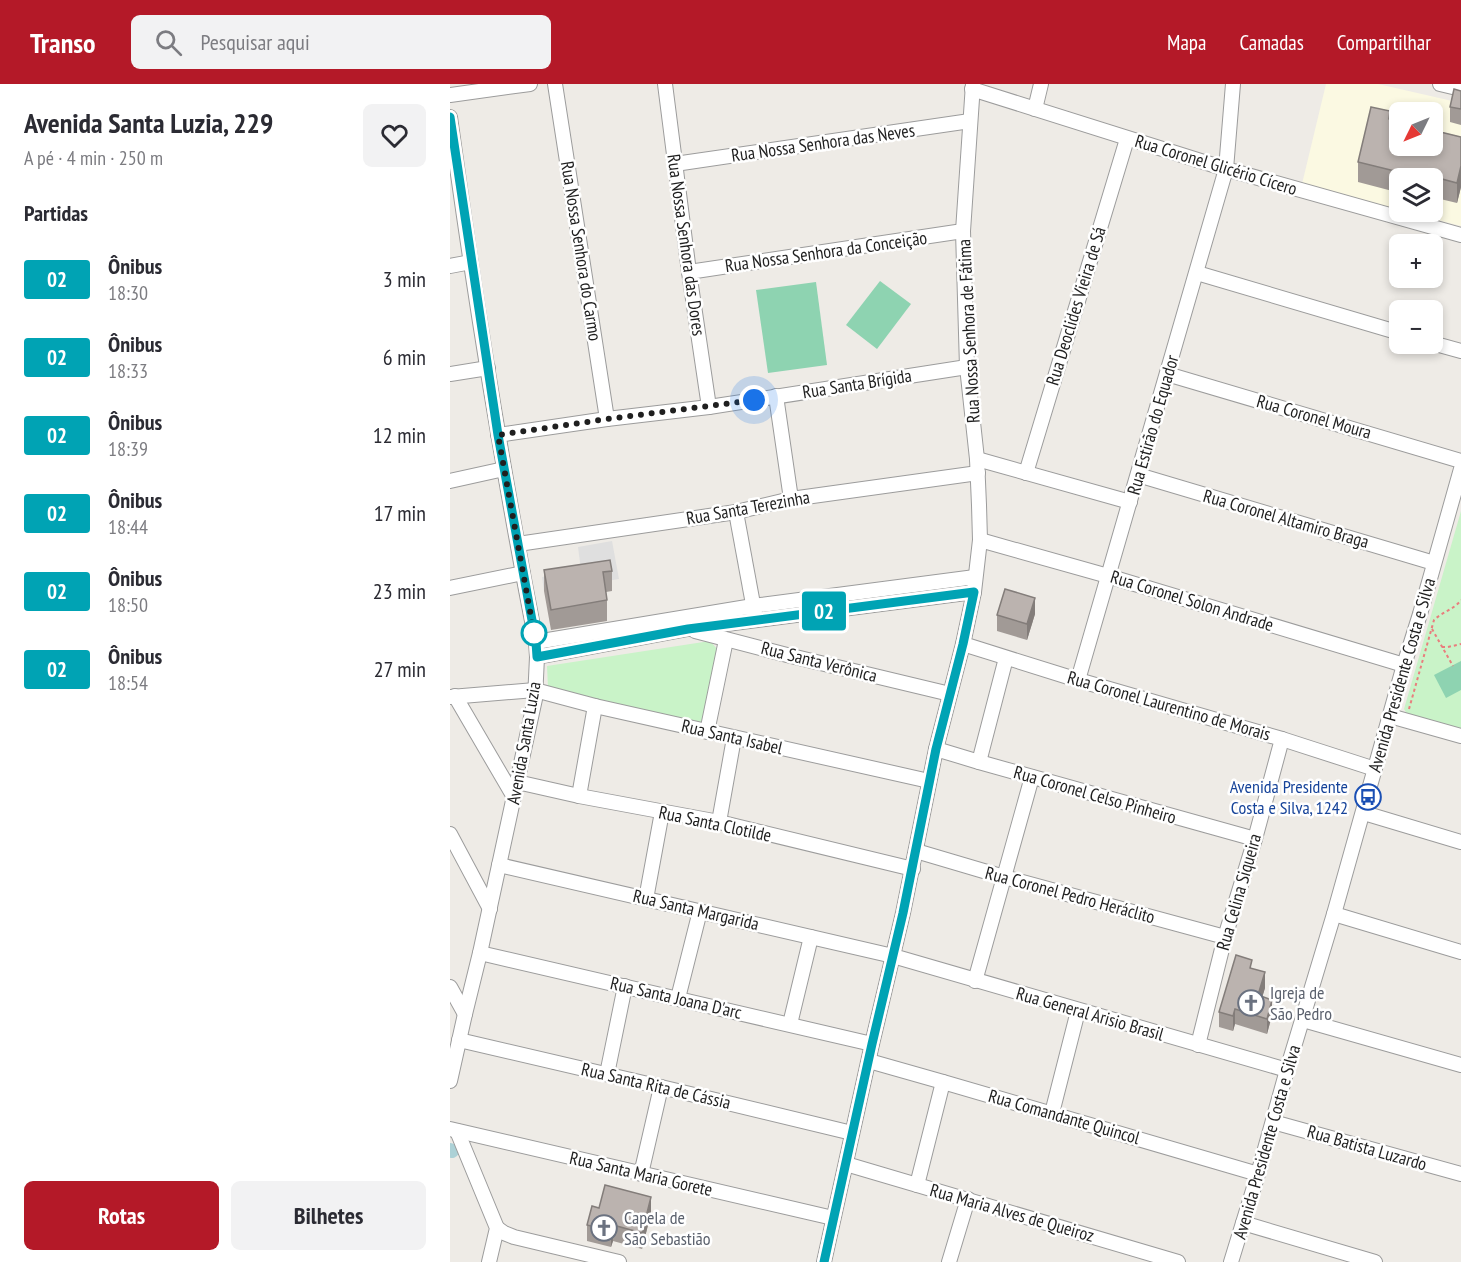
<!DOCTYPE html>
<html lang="pt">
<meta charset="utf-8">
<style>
:root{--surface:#fff;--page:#f2f2f3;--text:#2b2b33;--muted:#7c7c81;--accent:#b41928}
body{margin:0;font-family:"PT Sans Narrow",sans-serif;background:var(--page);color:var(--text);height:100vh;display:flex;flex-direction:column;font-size:22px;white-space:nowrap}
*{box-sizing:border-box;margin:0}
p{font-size:20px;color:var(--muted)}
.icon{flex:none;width:33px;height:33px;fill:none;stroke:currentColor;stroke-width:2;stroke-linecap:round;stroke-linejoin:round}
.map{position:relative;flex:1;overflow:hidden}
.details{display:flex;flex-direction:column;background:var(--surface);width:450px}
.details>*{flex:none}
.badge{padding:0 12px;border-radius:4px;font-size:21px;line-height:39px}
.needle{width:39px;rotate:227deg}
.buttons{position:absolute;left:939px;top:18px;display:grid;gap:12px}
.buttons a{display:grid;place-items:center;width:54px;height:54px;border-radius:9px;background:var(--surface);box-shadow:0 3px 9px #0003;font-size:30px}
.you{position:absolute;width:30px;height:30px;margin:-15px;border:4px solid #fff;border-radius:50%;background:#1a73e8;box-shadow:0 0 0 9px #1a73e833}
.map>.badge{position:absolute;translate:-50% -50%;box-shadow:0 0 0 3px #fff}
h2{padding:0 24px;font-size:22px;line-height:54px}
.round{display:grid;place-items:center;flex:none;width:63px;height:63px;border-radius:9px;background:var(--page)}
.head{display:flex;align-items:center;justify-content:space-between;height:102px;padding:0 24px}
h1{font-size:28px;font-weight:700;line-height:45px}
.primary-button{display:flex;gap:12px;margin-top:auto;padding:12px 24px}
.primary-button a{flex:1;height:69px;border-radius:9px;background:var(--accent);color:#fff;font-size:24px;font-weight:700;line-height:69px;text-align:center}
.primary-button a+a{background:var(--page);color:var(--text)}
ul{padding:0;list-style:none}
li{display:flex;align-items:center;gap:18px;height:78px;padding:0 24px}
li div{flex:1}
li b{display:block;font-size:22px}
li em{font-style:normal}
li .badge{min-width:66px;font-weight:700;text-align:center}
header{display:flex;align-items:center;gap:36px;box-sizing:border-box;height:84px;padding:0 30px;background:var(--accent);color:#fff}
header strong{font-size:28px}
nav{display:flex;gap:33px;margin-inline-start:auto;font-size:21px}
.search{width:420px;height:54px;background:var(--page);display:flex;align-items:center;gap:15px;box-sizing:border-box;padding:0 21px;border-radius:9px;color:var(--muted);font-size:22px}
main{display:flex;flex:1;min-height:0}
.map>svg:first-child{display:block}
.education{fill:#fbf9e2;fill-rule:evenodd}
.park{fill:#c9f3c8}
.pitch{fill:#8ed3b1}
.parking{fill:#dfdfdf}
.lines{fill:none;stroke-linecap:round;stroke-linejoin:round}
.canal{stroke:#acd1d6;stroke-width:14}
.minor-casing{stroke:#9c9c9c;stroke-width:16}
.path{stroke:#e97d7d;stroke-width:2;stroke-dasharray:3 3;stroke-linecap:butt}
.minor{stroke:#fff;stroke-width:14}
.wall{fill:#a19a96}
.shaded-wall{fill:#837d7a}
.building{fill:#bbb3af;stroke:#837d7a;stroke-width:1.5}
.line-casing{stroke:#fff;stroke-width:14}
.line{stroke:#00a3b4;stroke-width:9}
.walk{stroke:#1f1f1f;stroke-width:6;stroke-dasharray:0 10.8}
.stop-dot{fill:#fff;stroke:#00a3b4;stroke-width:3}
.labels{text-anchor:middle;stroke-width:5;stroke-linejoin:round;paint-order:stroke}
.street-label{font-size:18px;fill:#1f1f1f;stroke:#fff}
.transit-label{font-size:18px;fill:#164399;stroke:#fff;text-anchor:end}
.worship-label{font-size:18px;fill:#5b616d;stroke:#fff;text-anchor:start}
</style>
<header>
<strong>Transo</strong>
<div class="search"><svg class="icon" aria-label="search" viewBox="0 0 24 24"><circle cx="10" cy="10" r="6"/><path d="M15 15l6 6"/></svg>Pesquisar aqui</div>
<nav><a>Mapa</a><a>Camadas</a><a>Compartilhar</a></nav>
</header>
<main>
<section class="details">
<div class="head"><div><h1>Avenida Santa Luzia, 229</h1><p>A pé · 4 min · 250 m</p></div><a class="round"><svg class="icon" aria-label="heart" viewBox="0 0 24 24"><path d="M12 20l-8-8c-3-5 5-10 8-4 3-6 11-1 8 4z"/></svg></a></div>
<h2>Partidas</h2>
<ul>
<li><span class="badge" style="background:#00a3b4;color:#fff">02</span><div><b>Ônibus</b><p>18:30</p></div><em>3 min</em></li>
<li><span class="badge" style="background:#00a3b4;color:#fff">02</span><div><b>Ônibus</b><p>18:33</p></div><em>6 min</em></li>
<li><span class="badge" style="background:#00a3b4;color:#fff">02</span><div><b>Ônibus</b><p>18:39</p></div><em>12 min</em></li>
<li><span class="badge" style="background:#00a3b4;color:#fff">02</span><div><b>Ônibus</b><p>18:44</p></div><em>17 min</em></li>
<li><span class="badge" style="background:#00a3b4;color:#fff">02</span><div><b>Ônibus</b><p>18:50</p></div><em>23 min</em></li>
<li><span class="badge" style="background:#00a3b4;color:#fff">02</span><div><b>Ônibus</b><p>18:54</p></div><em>27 min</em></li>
</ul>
<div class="primary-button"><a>Rotas</a><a>Bilhetes</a></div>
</section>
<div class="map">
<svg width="1011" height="1178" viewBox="0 0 1011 1178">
<rect width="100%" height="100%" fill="#eeebe6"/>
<path class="education" d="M876 0H928L1011 19V142L956 128H982V94H950L949 126 852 100ZM950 28H982V62H950Z"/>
<g class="park">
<path d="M1011 427V648L957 630 954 625Z"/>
<path d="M260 557 268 566 254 641 98 604 97 582Z"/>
</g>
<g class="pitch">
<path d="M430 197 461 220 427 265 396 241Z"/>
<path d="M366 198 377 281 318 289 306 206Z"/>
<path d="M1011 577V606L996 614 984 591Z"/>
</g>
<path class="parking" d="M162 457 169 495 94 507 92 493 131 486 128 463Z"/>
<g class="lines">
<path class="canal" d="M0 1066 2 1067"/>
<g class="minor-casing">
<g id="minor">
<path d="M105 0 157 335"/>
<path d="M215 0 239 188 259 323"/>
<path d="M990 0 1011 5"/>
<path d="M522 5 776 85 1011 151"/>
<path d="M0 11 80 0"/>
<path d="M585 25 591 0"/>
<path d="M0 33C24 209 52 384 86 558L87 573 85 615 30 869 15 930 0 997"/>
<path d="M225 80 520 37"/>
<path d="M0 182 21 178"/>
<path d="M239 188 513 147"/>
<path d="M747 189 950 249"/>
<path d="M982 259 1011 267"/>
<path d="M0 290 38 284"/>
<path d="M717 290 1011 377"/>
<path d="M326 312 341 415"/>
<path d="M48 351 157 335 259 323 517 283"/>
<path d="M527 375 680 418"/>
<path d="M576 389 677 55"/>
<path d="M688 391 984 479"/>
<path d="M0 397 54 385"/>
<path d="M286 428 305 531"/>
<path d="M530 456 658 492 954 581"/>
<path d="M68 460 286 428 341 415 528 389"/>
<path d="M0 504 73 489"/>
<path d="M245 547 337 571 500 610"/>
<path d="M86 558 303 522 525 493"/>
<path d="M513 560 628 596 832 655 925 685"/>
<path d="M87 573 238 545 524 508"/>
<path d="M628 596 776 85 783 0"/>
<path d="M5 612 64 713"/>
<path d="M0 613 85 606 145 622 479 697"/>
<path d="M940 632 1011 652"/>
<path d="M257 648 276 556"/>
<path d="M486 665 529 678 805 755"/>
<path d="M529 678 556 574"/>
<path d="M67 698 129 712 269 738 463 785"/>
<path d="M129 712 145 622"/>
<path d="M914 729 1011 758"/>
<path d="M269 738 284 654"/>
<path d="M0 750 40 825"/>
<path d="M466 767 554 793 775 853"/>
<path d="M49 781 443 872 837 986"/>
<path d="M196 815 212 728"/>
<path d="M884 830 1011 868"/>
<path d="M30 869 422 960"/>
<path d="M525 897 582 693"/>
<path d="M0 903 15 930"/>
<path d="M228 914 250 827"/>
<path d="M853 936 1011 981"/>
<path d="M340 940 361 853"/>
<path d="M9 956 211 1003 402 1049"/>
<path d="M748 961 775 853 805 755 832 655"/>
<path d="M419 977 493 998 808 1090"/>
<path d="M157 990 175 902"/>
<path d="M602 1029 628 927"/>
<path d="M823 1038 1011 1090"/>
<path d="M0 1045 383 1134"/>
<path d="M7 1047 47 1144 39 1178"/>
<path d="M396 1080 728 1178"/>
<path d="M191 1090 211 1003"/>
<path d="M467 1101 493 998"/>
<path d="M793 1139 925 1178"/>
<path d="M47 1144 54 1149 64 1153 169 1178"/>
<path d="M374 1178 422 960 453 829 486 665 513 560 524 508 530 456 529 421 527 375 517 283 513 147 523 0"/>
<path d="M499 1178 518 1115"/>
<path d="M781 1178 808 1090 837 986 884 830 954 581 970 530 1011 385"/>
</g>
</g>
<g class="path">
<path d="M982 545 1003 582"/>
<path d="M992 563H998L1011 560"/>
<path d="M959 625 984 536C992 528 1005 525 1011 516"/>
</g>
<use href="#minor" class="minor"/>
</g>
<g class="wall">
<path d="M1011 7V41L1000 38V23Z"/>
<path d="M940 35 1011 53V103L1007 119 982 113V94H950V109L908 98V78Z"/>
<path d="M94 486 162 487V507L156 508 157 516V537L101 546 94 507Z"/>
<path d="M585 530 577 556 547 547V531Z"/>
<path d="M802 884 815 904 812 913 822 931 817 950 785 940 783 947 769 943V928Z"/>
<path d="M149 1124 201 1129 192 1165 163 1157 161 1163 137 1157V1141Z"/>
</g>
<g class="shaded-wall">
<path d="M1011 82V103L1007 119V99Z"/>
<path d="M585 514V530L577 556V540Z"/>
<path d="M815 888V904L808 927V911Z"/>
<path d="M822 916V931L817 950V935Z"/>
<path d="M785 925V940L783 947V932Z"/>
<path d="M201 1113V1129L192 1165V1149Z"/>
<path d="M163 1141V1157L161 1163V1147Z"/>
</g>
<g class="building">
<path d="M1004 5 1011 7V25L1000 23Z"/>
<path d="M921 23 940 27 939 35 950 37V62H982V46L1011 53V82L1007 99 962 87 961 91 908 78Z"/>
<path d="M160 476 162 487 153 488 157 516 101 526 94 486Z"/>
<path d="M555 505 585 514 577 540 547 531Z"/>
<path d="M786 871 802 876 800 884 815 888 808 911 822 916 817 935 785 925 783 932 769 928Z"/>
<path d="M155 1101 201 1113 192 1149 163 1141 161 1147 137 1141 142 1122 149 1124Z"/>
</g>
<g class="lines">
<g class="line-casing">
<path id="line" d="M0 33 48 351 86 558 87 573 238 545 524 508 513 560 486 665 453 829 422 960 374 1178"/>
</g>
<use href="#line" class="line"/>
<path class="walk" d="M84 549 48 351 157 335 259 322 304 316"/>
</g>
<defs>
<g id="bus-ring" transform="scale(1.35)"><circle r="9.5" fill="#fff" stroke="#1a4fb4" stroke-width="1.5"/><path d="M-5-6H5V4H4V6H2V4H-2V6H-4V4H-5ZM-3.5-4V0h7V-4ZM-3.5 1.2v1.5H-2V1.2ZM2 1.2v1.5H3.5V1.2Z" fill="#1a4fb4"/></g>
<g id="church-ring" transform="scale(1.35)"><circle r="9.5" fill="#fff" stroke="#6b7280" stroke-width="1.5"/><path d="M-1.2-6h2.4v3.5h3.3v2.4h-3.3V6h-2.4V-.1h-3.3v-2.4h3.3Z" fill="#6b7280"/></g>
</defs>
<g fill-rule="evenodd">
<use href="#bus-ring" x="918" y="713"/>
<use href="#church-ring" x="801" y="919"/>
<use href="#church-ring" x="154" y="1144"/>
</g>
<circle class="stop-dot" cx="84" cy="549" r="12"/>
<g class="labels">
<g class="street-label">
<text transform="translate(373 59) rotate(-8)" y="6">Rua Nossa Senhora das Neves</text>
<text transform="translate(766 81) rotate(17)" y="6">Rua Coronel Glicério Cícero</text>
<text transform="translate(236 161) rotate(82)" y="6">Rua Nossa Senhora das Dores</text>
<text transform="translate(131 167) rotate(81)" y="6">Rua Nossa Senhora do Carmo</text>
<text transform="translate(376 168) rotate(-8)" y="6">Rua Nossa Senhora da Conceição</text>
<text transform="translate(626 222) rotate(-73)" y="6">Rua Deoclides Vieira de Sá</text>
<text transform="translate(519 247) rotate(-93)" y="6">Rua Nossa Senhora de Fátima</text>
<text transform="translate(407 300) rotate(-9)" y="6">Rua Santa Brígida</text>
<text transform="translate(864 333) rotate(16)" y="6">Rua Coronel Moura</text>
<text transform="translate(703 341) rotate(-74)" y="6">Rua Estirão do Equador</text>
<text transform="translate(298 424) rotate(-10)" y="6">Rua Santa Terezinha</text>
<text transform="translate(836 435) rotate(16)" y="6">Rua Coronel Altamiro Braga</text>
<text transform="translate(742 517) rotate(17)" y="6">Rua Coronel Solon Andrade</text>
<text transform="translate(369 578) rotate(14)" y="6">Rua Santa Verônica</text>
<text transform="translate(952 591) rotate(-74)" y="6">Avenida Presidente Costa e Silva</text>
<text transform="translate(719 622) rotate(16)" y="6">Rua Coronel Laurentino de Morais</text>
<text transform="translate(282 653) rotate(13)" y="6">Rua Santa Isabel</text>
<text transform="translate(74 659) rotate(-80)" y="6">Avenida Santa Luzia</text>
<text transform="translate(645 711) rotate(16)" y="6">Rua Coronel Celso Pinheiro</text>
<text transform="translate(265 740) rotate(12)" y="6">Rua Santa Clotilde</text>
<text transform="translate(789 808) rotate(-74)" y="6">Rua Celina Siqueira</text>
<text transform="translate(620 811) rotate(15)" y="6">Rua Coronel Pedro Heráclito</text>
<text transform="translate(246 826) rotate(13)" y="6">Rua Santa Margarida</text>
<text transform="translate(226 914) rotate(13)" y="6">Rua Santa Joana D'arc</text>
<text transform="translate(640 930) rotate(16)" y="6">Rua General Arisio Brasil</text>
<text transform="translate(206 1002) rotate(13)" y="6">Rua Santa Rita de Cássia</text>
<text transform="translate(614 1033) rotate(16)" y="6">Rua Comandante Quincol</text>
<text transform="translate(817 1058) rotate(-74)" y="6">Avenida Presidente Costa e Silva</text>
<text transform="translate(917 1064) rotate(16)" y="6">Rua Batista Luzardo</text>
<text transform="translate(191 1090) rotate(13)" y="6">Rua Santa Maria Gorete</text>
<text transform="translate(562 1129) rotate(16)" y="6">Rua Maria Alves de Queiroz</text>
</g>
<g class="transit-label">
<text x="898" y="709">Avenida Presidente<tspan x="898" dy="21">Costa e Silva, 1242</tspan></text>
</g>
<g class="worship-label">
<text x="820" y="915">Igreja de<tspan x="820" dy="21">São Pedro</tspan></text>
<text x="174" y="1140">Capela de<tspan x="174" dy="21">São Sebastião</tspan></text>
</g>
</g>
</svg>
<div class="buttons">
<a><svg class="needle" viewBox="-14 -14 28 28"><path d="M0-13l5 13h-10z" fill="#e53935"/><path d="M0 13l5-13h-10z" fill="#7c7c81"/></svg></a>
<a><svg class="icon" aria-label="layers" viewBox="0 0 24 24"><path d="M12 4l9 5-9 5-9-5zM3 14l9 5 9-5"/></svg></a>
<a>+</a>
<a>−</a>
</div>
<div class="you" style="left:304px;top:316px"></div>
<b class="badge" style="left:374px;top:527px;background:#00a3b4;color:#fff">02</b>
</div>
</main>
